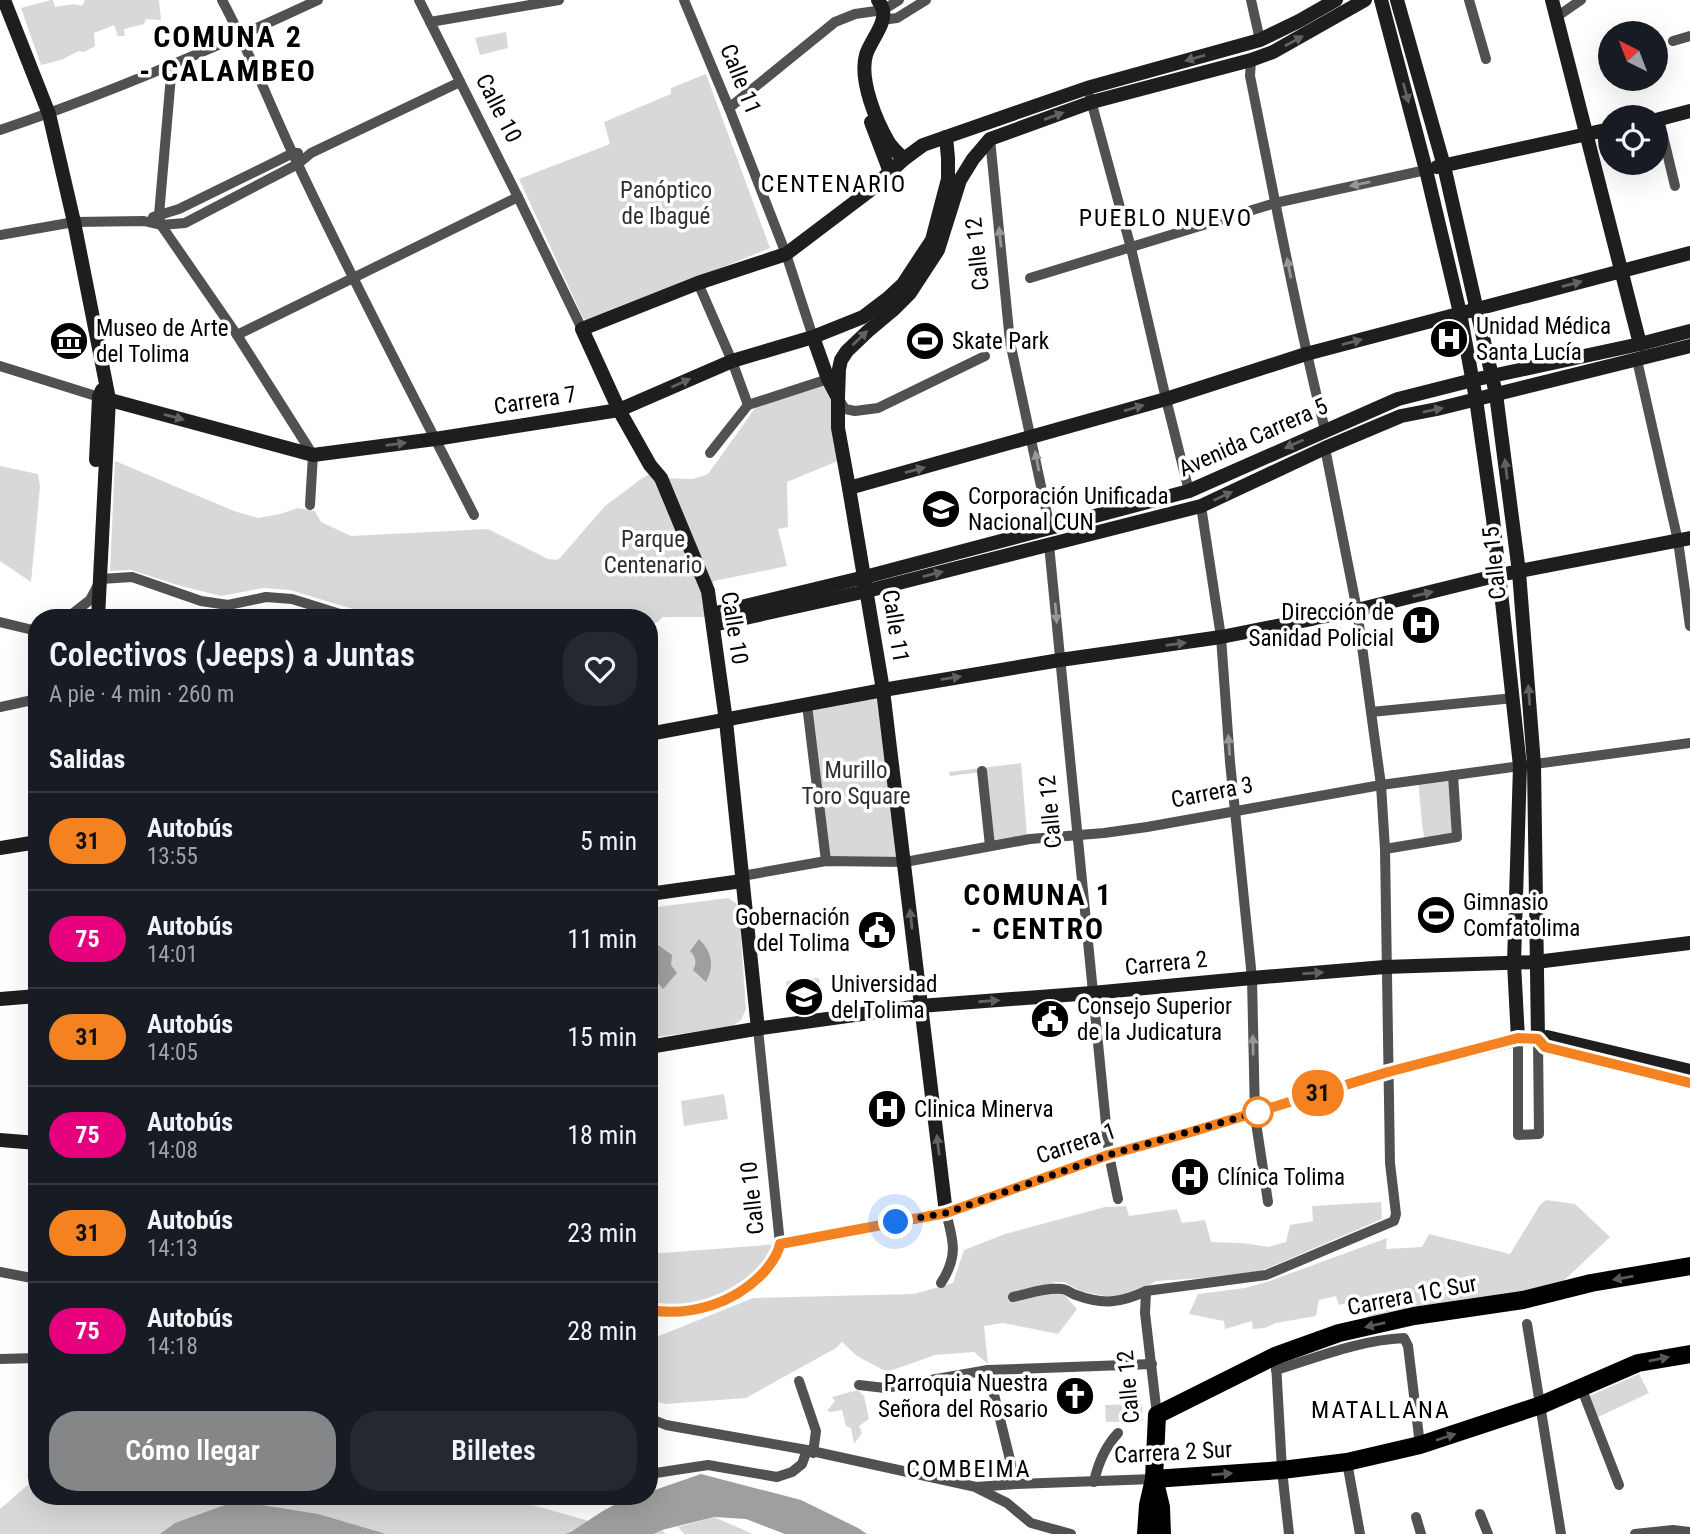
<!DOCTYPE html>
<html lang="es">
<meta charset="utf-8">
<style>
:root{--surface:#171b24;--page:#242831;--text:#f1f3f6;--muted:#9ea1a6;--line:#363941;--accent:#858687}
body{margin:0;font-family:"Roboto Condensed",sans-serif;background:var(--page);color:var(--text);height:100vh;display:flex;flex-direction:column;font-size:26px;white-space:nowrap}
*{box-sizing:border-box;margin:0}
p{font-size:23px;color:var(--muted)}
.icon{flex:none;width:38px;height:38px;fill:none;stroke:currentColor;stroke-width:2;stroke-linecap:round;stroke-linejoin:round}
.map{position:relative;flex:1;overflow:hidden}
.sheet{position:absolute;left:28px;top:609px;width:630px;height:896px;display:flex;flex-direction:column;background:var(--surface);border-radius:28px;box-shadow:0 7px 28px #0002}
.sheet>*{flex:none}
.badge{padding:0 14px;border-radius:23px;font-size:24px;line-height:46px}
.needle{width:46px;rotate:318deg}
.controls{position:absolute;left:1598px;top:21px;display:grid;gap:14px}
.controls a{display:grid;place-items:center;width:70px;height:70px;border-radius:50%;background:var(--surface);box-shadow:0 7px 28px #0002;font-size:35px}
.you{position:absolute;width:35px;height:35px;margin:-18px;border:5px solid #fff;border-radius:50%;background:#1a73e8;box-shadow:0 0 0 10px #1a73e833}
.map>.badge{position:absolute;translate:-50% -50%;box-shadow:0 0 0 4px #fff}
h2{padding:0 21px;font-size:26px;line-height:63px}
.round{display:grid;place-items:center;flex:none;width:74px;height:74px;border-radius:28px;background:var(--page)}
.headline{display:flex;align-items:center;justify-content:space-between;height:119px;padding:0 21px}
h1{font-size:33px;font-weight:600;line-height:52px}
.cta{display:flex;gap:14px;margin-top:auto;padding:14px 21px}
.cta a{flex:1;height:80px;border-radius:28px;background:var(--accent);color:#fff;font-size:28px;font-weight:600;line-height:80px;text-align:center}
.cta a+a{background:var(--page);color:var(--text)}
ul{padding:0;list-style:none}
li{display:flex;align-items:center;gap:21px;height:98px;padding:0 21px;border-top:2px solid var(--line)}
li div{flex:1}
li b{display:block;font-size:26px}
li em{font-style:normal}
li .badge{min-width:77px;font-weight:700;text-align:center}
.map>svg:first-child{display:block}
.green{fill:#d8d8d8}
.water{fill:#9f9f9f}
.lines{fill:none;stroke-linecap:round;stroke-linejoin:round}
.street{stroke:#515151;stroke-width:10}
.secondary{stroke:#1e1e1e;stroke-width:14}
.primary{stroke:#000;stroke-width:18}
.oneway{fill:#626262}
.oneway2{fill:#979797}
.oneway3{fill:#595959}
.line-casing{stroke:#fff;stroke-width:16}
.line{stroke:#f58220;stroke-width:10}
.walk{stroke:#000;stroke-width:7;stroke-dasharray:0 12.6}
.stop-dot{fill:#fff;stroke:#f58220;stroke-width:3.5}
.labels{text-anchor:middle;stroke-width:7;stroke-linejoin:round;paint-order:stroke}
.street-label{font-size:23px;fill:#000;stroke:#fff}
.park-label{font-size:23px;fill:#2f2f2f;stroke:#fff}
.poi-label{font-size:23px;fill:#000;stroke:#fff;text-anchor:start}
.neighbourhood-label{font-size:24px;letter-spacing:2px;fill:#000;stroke:#fff}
.district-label{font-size:30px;font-weight:bold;letter-spacing:2px;fill:#000;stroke:#fff}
</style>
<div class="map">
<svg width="1690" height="1534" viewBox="0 0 1690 1534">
<rect width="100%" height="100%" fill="#fff"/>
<g class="green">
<path d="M51 0H53L55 7 74 4 82 6 85 0H159L161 20 146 19 144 24 124 29 125 36H118L114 25 94 33 95 46 84 52 79 51 61 60 41 65 21 8Z"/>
<path d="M506 32 508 48 480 55 475 38Z"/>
<path d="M706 74 770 248 591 321H587L583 318 519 179 610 144 604 122 671 94V88Z"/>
<path d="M828 379 838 428V461L787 482 788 527 778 529 787 566 714 581 708 592 712 614 704 617H663L649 629V618H376V616L290 590 264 588 221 596 181 586 131 570 110 571 115 461 234 511 258 518 280 514 298 508 315 511 321 522 351 536 488 529 548 559 556 560 560 558 605 506 644 477 651 474 661 478 693 479 708 474 758 404Z"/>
<path d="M0 466 38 474 40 486 31 582 0 561Z"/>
<path d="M883 690 905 862 826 861 807 705Z"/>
<path d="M1021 763 1027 835 990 846 982 772 950 776 949 772Z"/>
<path d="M1451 775 1455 836 1425 841 1422 824 1418 779Z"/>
<path d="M728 898 736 903 739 912 746 1009 741 1020 731 1027 649 1038V908Z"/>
<path d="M819 978 821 998 788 1002 786 981Z"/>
<path d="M724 1094 728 1119 684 1126 681 1101Z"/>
<path d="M1546 1200 1575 1204 1610 1237 1557 1287 1368 1319 1366 1298 1339 1305 1336 1296 1319 1300 1316 1316 1276 1323 1265 1328 1253 1329 1252 1321 1225 1329 1224 1321 1189 1314 1198 1294 1245 1288 1267 1282 1387 1238 1386 1249 1422 1247 1429 1234 1510 1254 1540 1205Z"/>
<path d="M1381 1202 1382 1219 1261 1271 1203 1278 1156 1281 1144 1289 1114 1298 1080 1291 1064 1282H1053L1077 1309 1058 1334 1003 1323 984 1326 988 1364 974 1352 935 1355 887 1372 857 1356 842 1342 836 1348 746 1398 665 1404 649 1399V1340L753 1298 914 1294 953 1283 964 1250 1005 1234 1105 1207 1126 1206 1129 1216 1177 1209 1182 1223 1205 1220 1211 1242 1243 1243 1268 1247 1286 1242 1290 1225 1313 1221 1312 1206Z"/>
<path d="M780 1244 779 1251 733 1296 649 1310V1254Z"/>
<path d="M1639 1374 1649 1393 1594 1419 1587 1397Z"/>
<path d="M858 1390 864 1396 869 1419 859 1426 862 1433 854 1444 851 1428 846 1426 842 1410 831 1412 827 1411 835 1401 832 1397Z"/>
<path d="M1142 1404 1143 1421 1106 1422 1105 1405Z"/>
<path d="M37 1477V1496H501L589 1521 662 1530 666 1534H0V1509Z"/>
<path d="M714 1517 753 1534H684L678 1527Z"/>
</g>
<g class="water">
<path d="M699 939C712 952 715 966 706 982L693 970C697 963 696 957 690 951Z"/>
<path d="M658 945 672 955 671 965 677 973 663 989C651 976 648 961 658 945Z"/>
<path d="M701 1474 801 1500 858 1528 867 1534H785L746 1519 714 1517 662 1530 653 1534H565L571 1532C595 1517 619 1496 649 1496V1492Z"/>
<path d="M236 1501 318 1514 386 1534H160L175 1523Z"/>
</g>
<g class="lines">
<g class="street">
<path d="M222 0C249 50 269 103 293 154 350 276 413 395 474 515"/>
<path d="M419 0 518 197 582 329"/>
<path d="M684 0 729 108 786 254 813 337"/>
<path d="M1251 0 1260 40"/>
<path d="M1469 0 1486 59"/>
<path d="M1555 18 1581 0"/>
<path d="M882 20 897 18 926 0"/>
<path d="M430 22 559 0"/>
<path d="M1673 41 1690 36"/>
<path d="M1251 60 1250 76C1274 195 1296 313 1325 430"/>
<path d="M172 64 159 215 161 225 237 335 313 455 310 505"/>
<path d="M1090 97 1131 248 1166 399 1189 491"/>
<path d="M729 108 835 22 855 14 883 10 899 0"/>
<path d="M1659 119 1675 186"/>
<path d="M0 130C109 94 215 48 318 0"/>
<path d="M990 139 1010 342 1050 528"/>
<path d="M153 217 179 209 277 161 293 153H298"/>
<path d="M0 235 74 222 144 221 161 225 185 223 298 164 311 153 460 82"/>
<path d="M1030 278 1275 203 1426 170"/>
<path d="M698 283 732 361 748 405"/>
<path d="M237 335 518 197"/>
<path d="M1637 360 1678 541 1690 626"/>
<path d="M0 366 99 397"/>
<path d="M838 398 845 409 855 411 878 408 985 356"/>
<path d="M710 453 748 405 828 379 832 375"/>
<path d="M1201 506 1221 637 1230 762 1252 978 1255 1116 1268 1202"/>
<path d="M1049 545 1109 1155 1118 1199"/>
<path d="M67 618 90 600 101 579 132 577 201 601 228 605 266 597 292 599 353 618"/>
<path d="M0 622 37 631"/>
<path d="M807 705 826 861"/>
<path d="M0 707 37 699"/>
<path d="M1371 712 1514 698"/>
<path d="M982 771 990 846"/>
<path d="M1385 849 1457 837 1453 775"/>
<path d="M742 876 826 861 905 862 1030 839 1104 833 1147 827 1381 785 1690 743"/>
<path d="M758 1029 780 1244"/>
<path d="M1518 1039V1135L1539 1134 1538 1039"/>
<path d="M0 1272 37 1279"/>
<path d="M941 1283C958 1257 954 1242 946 1213"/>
<path d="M1146 1291 1145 1313 1157 1415"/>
<path d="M1013 1297C1028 1294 1046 1287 1062 1289 1067 1289 1071 1294 1076 1295 1103 1305 1121 1303 1146 1291L1266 1275 1394 1221 1396 1214 1390 1163 1385 849 1381 785 1357 610 1325 448"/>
<path d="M1527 1324 1561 1534"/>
<path d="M0 1359 37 1358"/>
<path d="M1276 1363 1282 1470 1289 1534"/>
<path d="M988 1370 1016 1484"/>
<path d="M1276 1370C1318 1357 1360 1340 1404 1338L1408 1346 1420 1445"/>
<path d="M799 1381 816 1431 813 1453"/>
<path d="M859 1385 885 1388 988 1370 1152 1364"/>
<path d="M1581 1387 1619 1485"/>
<path d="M649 1418 666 1425 807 1450 976 1487 1016 1484 1154 1479"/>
<path d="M1347 1462 1360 1534"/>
<path d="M649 1474 708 1465 777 1477 792 1472 802 1464 807 1450"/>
<path d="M1094 1482C1098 1463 1105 1447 1118 1433"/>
<path d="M977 1488 1007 1503 1031 1523 1071 1534"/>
<path d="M1480 1514 1488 1534"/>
<path d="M1416 1517 1421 1534"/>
<path d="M1635 1534 1673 1530 1690 1532"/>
</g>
<g class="secondary">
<path d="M4 0 49 114 74 222 109 399 98 618"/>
<path d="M878 0C880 3 882 6 883 10 886 25 870 41 866 55 859 80 876 121 889 143 893 149 899 154 904 159"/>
<path d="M1381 0 1426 170 1460 313 1476 399 1493 519 1520 766 1514 963 1518 1039"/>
<path d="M1397 0 1444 166 1496 394 1519 572 1534 764 1538 1039"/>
<path d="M1552 0 1640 344"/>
<path d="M1656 120 1690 111"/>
<path d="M871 122 890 172"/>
<path d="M1437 167 1610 129"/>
<path d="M813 337 828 379 838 398V428L849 488 883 690 946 1213"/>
<path d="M99 397 313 455 435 439 619 410 732 361 813 337 863 317 888 298 903 284 932 240 948 179V158L946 137"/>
<path d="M838 397 839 369 841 360 847 351 868 331 893 310 910 293 938 250 960 180 973 159 990 139 1092 102 1251 60 1273 52 1365 0"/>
<path d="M96 460 99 397 102 390"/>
<path d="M849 488 1166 399 1306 354 1690 253"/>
<path d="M712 614 865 577 1189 491 1398 399 1473 380 1640 344 1690 331"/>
<path d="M713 625 867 591 1201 506 1325 448 1401 416 1437 409 1690 346"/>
<path d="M649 734 883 690 1060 660 1221 637 1357 610 1499 575 1690 538"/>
<path d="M0 848 37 842"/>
<path d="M649 894 742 881"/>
<path d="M0 999 37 996"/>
<path d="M758 1029 726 721 708 591 661 478 650 465 619 410 582 329 698 283 786 254 868 192 904 159 923 145 1087 88 1260 40 1299 21 1336 0"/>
<path d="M1538 1039 1545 1047 1690 1083"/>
<path d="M649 1047 755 1029 920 1006 1092 993 1252 978 1385 967 1536 962 1690 943"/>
<path d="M0 1140 37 1143"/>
<path d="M649 1310C691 1317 735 1303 764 1272 771 1264 778 1255 780 1244L946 1213 1109 1155 1191 1132 1388 1072 1518 1039H1538L1547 1037 1690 1071"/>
</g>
<g class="primary">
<path d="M1154 1479 1282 1470 1347 1462 1420 1445 1541 1405 1638 1363 1690 1354"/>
<path d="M1155 1482 1161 1507 1162 1534"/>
<path d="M1146 1534 1148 1505 1154 1479 1157 1415 1275 1356 1339 1333 1414 1316 1523 1300 1591 1283 1690 1266"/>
</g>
</g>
<defs><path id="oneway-solid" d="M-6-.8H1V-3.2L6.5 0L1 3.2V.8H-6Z" transform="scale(1.75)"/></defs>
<g class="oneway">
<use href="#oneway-solid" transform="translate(1294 41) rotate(-29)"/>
<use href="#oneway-solid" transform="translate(1195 58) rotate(164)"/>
<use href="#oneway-solid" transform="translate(1406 93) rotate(75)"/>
<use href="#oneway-solid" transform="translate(1054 116) rotate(-20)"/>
<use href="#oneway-solid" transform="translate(1572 284) rotate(-15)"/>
<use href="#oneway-solid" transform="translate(860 338) rotate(-44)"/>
<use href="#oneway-solid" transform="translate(1352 342) rotate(-15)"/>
<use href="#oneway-solid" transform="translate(681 383) rotate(-24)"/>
<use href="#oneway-solid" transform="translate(1134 408) rotate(-16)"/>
<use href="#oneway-solid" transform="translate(1433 410) rotate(-12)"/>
<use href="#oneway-solid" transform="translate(174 417) rotate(15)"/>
<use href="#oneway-solid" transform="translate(396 444) rotate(-7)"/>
<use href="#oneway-solid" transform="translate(1294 444) rotate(156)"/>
<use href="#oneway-solid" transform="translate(1506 469) rotate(-97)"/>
<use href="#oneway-solid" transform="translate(915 470) rotate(-15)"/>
<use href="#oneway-solid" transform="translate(1223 496) rotate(-25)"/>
<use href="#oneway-solid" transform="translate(933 574) rotate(-14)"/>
<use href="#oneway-solid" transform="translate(1423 594) rotate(-13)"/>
<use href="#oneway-solid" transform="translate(1176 644) rotate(-8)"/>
<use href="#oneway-solid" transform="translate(951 678) rotate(-9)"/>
<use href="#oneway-solid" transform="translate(1529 695) rotate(-94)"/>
<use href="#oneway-solid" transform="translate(911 919) rotate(-96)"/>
<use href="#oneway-solid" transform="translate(1313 973) rotate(-4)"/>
<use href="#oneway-solid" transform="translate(989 1001) rotate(-4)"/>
<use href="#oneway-solid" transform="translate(938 1145) rotate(-97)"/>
</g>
<g class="oneway2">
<use href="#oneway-solid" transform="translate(1360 184) rotate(168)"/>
<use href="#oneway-solid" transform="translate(1000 237) rotate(-96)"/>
<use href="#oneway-solid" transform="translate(1289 268) rotate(-101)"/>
<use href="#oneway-solid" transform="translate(1037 461) rotate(-101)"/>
<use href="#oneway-solid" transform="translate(1056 613) rotate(85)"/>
<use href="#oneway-solid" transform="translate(1229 745) rotate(-94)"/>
<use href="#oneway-solid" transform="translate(1253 1045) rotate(-91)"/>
</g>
<g class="oneway3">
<use href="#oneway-solid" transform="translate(1623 1278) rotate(170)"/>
<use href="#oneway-solid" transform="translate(1375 1325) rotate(167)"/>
<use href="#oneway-solid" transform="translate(1659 1359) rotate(-11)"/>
<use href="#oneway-solid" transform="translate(1446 1437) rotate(-18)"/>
<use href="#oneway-solid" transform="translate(1222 1474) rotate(-4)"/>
</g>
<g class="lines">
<g class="line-casing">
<path id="line" d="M649 1310C691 1317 735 1303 764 1272 771 1264 778 1255 780 1244L946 1213 1108 1155 1191 1132 1388 1072 1518 1038 1538 1039 1545 1047 1690 1083"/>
</g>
<use href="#line" class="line"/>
<path class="walk" d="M896 1222 946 1213 1108 1155 1258 1112"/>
</g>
<defs>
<g id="hospital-disc" transform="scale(2.0125)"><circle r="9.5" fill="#000" stroke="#fff"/><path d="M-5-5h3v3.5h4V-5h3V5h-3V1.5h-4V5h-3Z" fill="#fff"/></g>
<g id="museum-disc" transform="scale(2.0125)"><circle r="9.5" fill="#000" stroke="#fff"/><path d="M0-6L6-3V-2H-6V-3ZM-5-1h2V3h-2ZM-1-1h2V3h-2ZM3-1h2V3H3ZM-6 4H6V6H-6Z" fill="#fff"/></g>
<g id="stadium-disc" transform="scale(2.0125)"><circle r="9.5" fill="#000" stroke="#fff"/><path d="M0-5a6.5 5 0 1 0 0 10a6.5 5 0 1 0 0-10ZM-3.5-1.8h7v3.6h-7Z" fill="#fff"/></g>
<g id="university-disc" transform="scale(2.0125)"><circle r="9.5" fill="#000" stroke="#fff"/><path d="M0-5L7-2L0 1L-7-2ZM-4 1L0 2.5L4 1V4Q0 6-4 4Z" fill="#fff"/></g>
<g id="civic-disc" transform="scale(2.0125)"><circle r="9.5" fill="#000" stroke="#fff"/><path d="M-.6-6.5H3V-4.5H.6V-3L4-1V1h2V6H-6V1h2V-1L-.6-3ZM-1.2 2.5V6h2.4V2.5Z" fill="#fff"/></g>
<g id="church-disc" transform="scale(2.0125)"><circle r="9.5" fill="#000" stroke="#fff"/><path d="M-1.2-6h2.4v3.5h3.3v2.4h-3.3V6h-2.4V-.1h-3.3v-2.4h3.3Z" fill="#fff"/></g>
</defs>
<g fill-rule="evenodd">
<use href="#hospital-disc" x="1449" y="339"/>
<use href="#museum-disc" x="69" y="341"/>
<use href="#stadium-disc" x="925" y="341"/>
<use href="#university-disc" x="941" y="509"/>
<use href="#hospital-disc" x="1421" y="625"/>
<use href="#stadium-disc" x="1436" y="915"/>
<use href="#civic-disc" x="877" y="930"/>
<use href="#university-disc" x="804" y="997"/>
<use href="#civic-disc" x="1050" y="1019"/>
<use href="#hospital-disc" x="887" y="1109"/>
<use href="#hospital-disc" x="1190" y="1177"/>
<use href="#church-disc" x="1075" y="1396"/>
</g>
<circle class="stop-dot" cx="1258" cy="1112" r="14"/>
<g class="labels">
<g class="street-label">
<text transform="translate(741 79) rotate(68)" y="8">Calle 11</text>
<text transform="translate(499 108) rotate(63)" y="8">Calle 10</text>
<text transform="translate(977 254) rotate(-96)" y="8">Calle 12</text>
<text transform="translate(535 400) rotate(-9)" y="8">Carrera 7</text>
<text transform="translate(1253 437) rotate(-24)" y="8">Avenida Carrera 5</text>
<text transform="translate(1494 563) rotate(-96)" y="8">Calle 15</text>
<text transform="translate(896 626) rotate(81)" y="8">Calle 11</text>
<text transform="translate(735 628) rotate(81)" y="8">Calle 10</text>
<text transform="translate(1212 792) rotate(-11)" y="8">Carrera 3</text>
<text transform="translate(1050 812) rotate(-95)" y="8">Calle 12</text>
<text transform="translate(1166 963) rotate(-6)" y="8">Carrera 2</text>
<text transform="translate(1076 1143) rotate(-19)" y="8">Carrera 1</text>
<text transform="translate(752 1198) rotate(-96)" y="8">Calle 10</text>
<text transform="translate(1412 1295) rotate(-11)" y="8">Carrera 1C Sur</text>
<text transform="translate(1128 1387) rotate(-95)" y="8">Calle 12</text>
<text transform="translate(1173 1452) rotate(-3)" y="8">Carrera 2 Sur</text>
</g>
<g class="park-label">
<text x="666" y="198">Panóptico<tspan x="666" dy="26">de Ibagué</tspan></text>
<text x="653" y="547">Parque<tspan x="653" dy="26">Centenario</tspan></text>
<text x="856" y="778">Murillo<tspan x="856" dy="26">Toro Square</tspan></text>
</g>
<g class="poi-label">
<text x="1476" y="334">Unidad Médica<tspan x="1476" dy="26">Santa Lucía</tspan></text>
<text x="96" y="336">Museo de Arte<tspan x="96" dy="26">del Tolima</tspan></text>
<text x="952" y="349">Skate Park</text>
<text x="968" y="504">Corporación Unificada<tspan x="968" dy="26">Nacional CUN</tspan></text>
<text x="1394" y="620" text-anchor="end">Dirección de<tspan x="1394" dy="26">Sanidad Policial</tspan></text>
<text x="1463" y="910">Gimnasio<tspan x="1463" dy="26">Comfatolima</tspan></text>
<text x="850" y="925" text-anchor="end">Gobernación<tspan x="850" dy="26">del Tolima</tspan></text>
<text x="831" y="992">Universidad<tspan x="831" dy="26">del Tolima</tspan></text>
<text x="1077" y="1014">Consejo Superior<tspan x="1077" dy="26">de la Judicatura</tspan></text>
<text x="914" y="1117">Clinica Minerva</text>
<text x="1217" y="1185">Clínica Tolima</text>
<text x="1048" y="1391" text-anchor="end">Parroquia Nuestra<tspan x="1048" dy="26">Señora del Rosario</tspan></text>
</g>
<g class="neighbourhood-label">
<text x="834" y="192">CENTENARIO</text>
<text x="1166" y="226">PUEBLO NUEVO</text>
<text x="1381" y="1418">MATALLANA</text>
<text x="969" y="1477">COMBEIMA</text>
</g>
<g class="district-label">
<text x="228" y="47">COMUNA 2<tspan x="228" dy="34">- CALAMBEO</tspan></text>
<text x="1038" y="905">COMUNA 1<tspan x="1038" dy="34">- CENTRO</tspan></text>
</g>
</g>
</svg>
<div class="controls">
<a><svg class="needle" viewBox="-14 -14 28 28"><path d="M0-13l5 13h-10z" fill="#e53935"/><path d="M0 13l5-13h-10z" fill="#9ea1a6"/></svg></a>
<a><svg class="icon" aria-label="locate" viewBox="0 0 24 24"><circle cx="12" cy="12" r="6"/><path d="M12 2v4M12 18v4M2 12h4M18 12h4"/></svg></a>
</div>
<div class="you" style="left:896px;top:1222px"></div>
<b class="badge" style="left:1318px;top:1093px;background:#f58220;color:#111">31</b>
<section class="sheet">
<div class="headline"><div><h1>Colectivos (Jeeps) a Juntas</h1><p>A pie · 4 min · 260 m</p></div><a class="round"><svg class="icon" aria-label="heart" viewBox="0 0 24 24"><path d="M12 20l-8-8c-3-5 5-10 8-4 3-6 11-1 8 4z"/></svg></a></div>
<h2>Salidas</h2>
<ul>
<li><span class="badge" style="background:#f58220;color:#111">31</span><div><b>Autobús</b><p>13:55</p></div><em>5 min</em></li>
<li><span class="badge" style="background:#e6007e;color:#fff">75</span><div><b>Autobús</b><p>14:01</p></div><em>11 min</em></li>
<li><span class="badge" style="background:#f58220;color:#111">31</span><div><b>Autobús</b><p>14:05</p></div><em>15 min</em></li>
<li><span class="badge" style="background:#e6007e;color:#fff">75</span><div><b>Autobús</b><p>14:08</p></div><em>18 min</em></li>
<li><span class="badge" style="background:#f58220;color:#111">31</span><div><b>Autobús</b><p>14:13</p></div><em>23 min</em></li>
<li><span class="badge" style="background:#e6007e;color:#fff">75</span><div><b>Autobús</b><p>14:18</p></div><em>28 min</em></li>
</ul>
<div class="cta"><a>Cómo llegar</a><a>Billetes</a></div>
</section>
</div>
